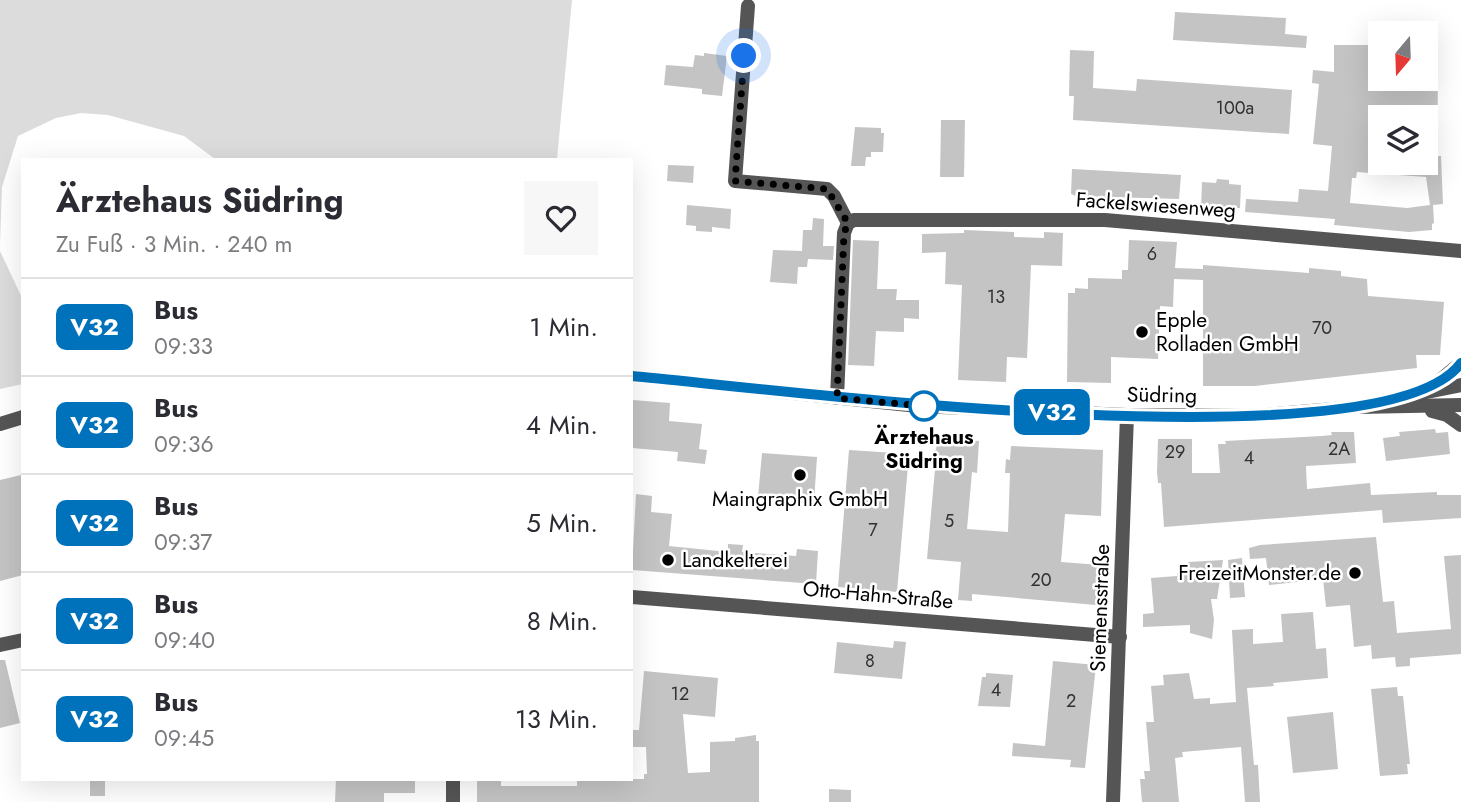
<!DOCTYPE html>
<html lang="de">
<meta charset="utf-8">
<style>
:root{--surface:#fff;--page:#f7f7f7;--text:#2b2b33;--muted:#7c7c81;--line:#e1e1e2}
body{margin:0;font-family:Jost,sans-serif;background:var(--page);color:var(--text);height:100vh;display:flex;flex-direction:column;font-size:26px;white-space:nowrap}
*{box-sizing:border-box;margin:0}
p{font-size:23px;color:var(--muted)}
.icon{flex:none;width:38px;height:38px;fill:none;stroke:currentColor;stroke-width:2;stroke-linecap:round;stroke-linejoin:round}
.map{position:relative;flex:1;overflow:hidden}
.details{position:absolute;left:21px;top:158px;width:612px;height:623px;display:flex;flex-direction:column;background:var(--surface);border-radius:0px;box-shadow:0 7px 28px #0002}
.details>*{flex:none}
.badge{padding:0 14px;border-radius:10px;font-size:24px;line-height:46px}
.needle{width:46px;rotate:199deg}
.buttons{position:absolute;left:1368px;top:21px;display:grid;gap:14px}
.buttons a{display:grid;place-items:center;width:70px;height:70px;border-radius:0px;background:var(--surface);box-shadow:0 7px 28px #0002;font-size:35px}
.you{position:absolute;width:35px;height:35px;margin:-18px;border:5px solid #fff;border-radius:50%;background:#1a73e8;box-shadow:0 0 0 10px #1a73e833}
.map>.badge{position:absolute;translate:-50% -50%;box-shadow:0 0 0 4px #fff}
.round{display:grid;place-items:center;flex:none;width:74px;height:74px;border-radius:0px;background:var(--page)}
.summary{display:flex;align-items:center;justify-content:space-between;height:119px;padding:0 35px}
h1{font-size:33px;font-weight:700;line-height:52px}
ul{padding:0;list-style:none}
li{display:flex;align-items:center;gap:21px;height:98px;padding:0 35px;border-top:2px solid var(--line)}
li div{flex:1}
li b{display:block;font-size:26px}
li em{font-style:normal}
li .badge{min-width:77px;font-weight:700;text-align:center}
.map>svg:first-child{display:block}
.green{fill:#dcdcdc}
.building{fill:#c4c4c4;fill-rule:evenodd}
.lines{fill:none;stroke-linecap:round;stroke-linejoin:round}
.street{stroke:#555;stroke-width:14}
.line-casing{stroke:#fff;stroke-width:16}
.line{stroke:#0072bc;stroke-width:10}
.walk{stroke:#000;stroke-width:7;stroke-dasharray:0 12.6}
.poi-dot{fill:#000;stroke:#fff;stroke-width:2.5}
.stop-dot{fill:#fff;stroke:#0072bc;stroke-width:3.5}
.labels{text-anchor:middle;stroke-width:5;stroke-linejoin:round;paint-order:stroke}
.number-label{font-size:18px;fill:#313131}
.street-label{font-size:21px;fill:#000;stroke:#fff}
.poi-label{font-size:21px;fill:#000;stroke:#fff;text-anchor:start}
.stop-label{font-size:21px;font-weight:bold;fill:#000;stroke:#fff}
</style>
<div class="map">
<svg width="1461" height="802" viewBox="0 0 1461 802">
<rect width="100%" height="100%" fill="#fff"/>
<g class="green">
<path d="M0 0H572L557 159H215L184 136 108 115 81 113 56 118 18 136 2 187 0 245Z"/>
<path d="M0 251 23 300V384L0 389Z"/>
</g>
<g class="building">
<path d="M1175 12 1286 18 1285 34 1307 36 1306 48 1173 40Z"/>
<path d="M1334 45H1369L1371 74H1381V79L1438 78 1437 156H1441L1443 204 1433 205 1434 223 1432 224V230L1409 232 1334 225 1335 219 1245 212 1246 199 1298 202 1299 189 1328 191 1332 146 1313 144 1319 84 1312 83 1313 70 1334 72ZM1381 117H1426V163H1381ZM1357 172 1426 177 1430 205 1407 208 1350 203 1352 178H1356Z"/>
<path d="M1070 50 1094 51 1093 88 1136 91 1137 79 1292 90 1289 134 1073 120 1074 96H1069Z"/>
<path d="M704 53 727 56 722 96 702 94V89L664 85 666 65 693 67 695 55 704 56Z"/>
<path d="M941 120H965L964 177H940Z"/>
<path d="M855 127 881 128V133H884L883 152H871V157H866L865 166H851Z"/>
<path d="M668 165 694 166 693 183 667 181Z"/>
<path d="M1072 169 1181 175 1179 199 1076 196 1071 194Z"/>
<path d="M1217 179 1229 180V184L1241 185 1240 208H1201L1202 182 1216 183Z"/>
<path d="M687 205 731 209 730 229 712 227V232L696 231V226L686 225Z"/>
<path d="M813 218 824 219 823 246H834L833 260 808 259 807 267H798L797 284 770 282 773 250 802 251 803 230H812Z"/>
<path d="M964 230 1014 232V237L1044 238V232L1063 233 1062 266 1031 265 1027 358 1007 357 1006 382 958 380 962 285 945 284 946 252 922 253V234L964 233Z"/>
<path d="M853 240 879 241 877 289H897L896 300H919V319L904 318V332L876 331 874 366 848 365Z"/>
<path d="M1129 240 1177 242 1175 268 1203 269V265L1309 273V268L1341 271V276L1367 279 1368 296 1444 302 1440 355H1416L1417 368 1255 386H1203V280L1174 279 1173 307 1160 306 1158 359 1111 357V383L1067 382 1068 293H1075V288L1088 289V278L1122 279V270H1128Z"/>
<path d="M633 400 670 403 669 421 702 424 699 449 707 450 705 464 677 461 678 452 632 448Z"/>
<path d="M1435 429 1436 433 1448 432 1450 454 1386 461 1383 438 1400 436 1399 432Z"/>
<path d="M1331 432H1354L1356 463 1306 466 1307 489 1370 483 1371 495 1437 492V495H1461V518L1383 523 1382 510 1164 527 1161 483H1158L1157 472 1158 439H1192V473H1220L1218 444H1226L1225 441 1322 436 1332 435Z"/>
<path d="M937 438 979 441 977 473 972 472 967 529 1008 532 1010 473H1005L1006 459 1010 460 1011 446 1103 450 1101 516 1065 514 1061 562 1100 565 1096 605 972 594V601L958 600 961 562 927 559 935 469 932 452 936 450Z"/>
<path d="M849 450 909 454 897 592 838 587Z"/>
<path d="M762 453 817 457 814 502 758 497Z"/>
<path d="M21 475 23 575 0 581V480Z"/>
<path d="M636 494 652 496 651 512 672 514 669 546 728 552V544L743 545 742 552 796 556 797 549 818 551 816 584 632 570Z"/>
<path d="M1376 537 1383 602 1394 601 1397 633 1451 629 1444 556 1461 555V654L1410 658V666L1396 667 1395 657 1372 659 1371 645 1354 647 1350 605 1326 607 1323 579 1269 585 1266 558 1250 559 1249 548 1260 545Z"/>
<path d="M1242 558 1245 597 1230 598 1228 560Z"/>
<path d="M1223 560 1217 599H1211L1214 620 1212 639 1190 633V625L1143 627V614L1154 613 1151 578 1177 576V573L1188 572V562Z"/>
<path d="M1313 612 1316 649 1326 648 1328 678 1273 683 1274 686 1247 688 1254 765H1258L1260 802H1245L1241 747 1182 752 1183 757 1175 758 1179 802H1142L1140 779H1145L1144 771H1150L1146 722H1154L1151 686 1164 685 1163 675 1189 673 1194 699 1210 698V704L1236 702 1232 630 1253 629V644L1283 642 1281 614Z"/>
<path d="M894 641 906 642 902 679 834 673 837 642 893 648Z"/>
<path d="M0 660H5L20 723 0 728Z"/>
<path d="M1053 661 1096 665 1085 768 1070 767 1071 760 1012 756 1013 743 1045 746Z"/>
<path d="M644 671 718 678 715 717 683 714 688 773 710 772V742L735 741V738L756 735V741H759V802H477V779H501V786H577V779H644V774H647L646 747H633V730H639Z"/>
<path d="M986 673 1013 675 1010 707 978 706 982 677H986Z"/>
<path d="M1397 687 1398 696H1403L1410 764H1407L1408 774 1380 776 1371 689Z"/>
<path d="M1333 712 1338 769 1293 773 1287 717Z"/>
<rect x="90" y="779" width="15" height="17"/>
<path d="M336 779H415V793H384V802H335Z"/>
<path d="M829 789 851 790V802H829Z"/>
</g>
<g class="lines">
<g class="street">
<path d="M748 6 735 181 827 189 834 196 848 223"/>
<path d="M632 376 918 406 1127 415 1254 416 1357 407 1461 405"/>
<path d="M1432 387 1461 363"/>
<path d="M837 398 844 233 848 223 854 220H1105L1461 251"/>
<path d="M1382 401 1461 385"/>
<path d="M1432 411 1447 415 1461 425"/>
<path d="M0 424 23 417"/>
<path d="M632 597 1120 637"/>
<path d="M0 645 23 640"/>
<path d="M453 802V779"/>
<path d="M1113 802 1127 415"/>
</g>
</g>
<g class="lines">
<g class="line-casing">
<path id="line" d="M632 376C768 388 1384 469 1461 363"/>
</g>
<use href="#line" class="line"/>
<path class="walk" d="M744 56 735 181 827 189 848 223 844 233 837 398 924 406"/>
</g>
<g class="poi-dot">
<circle cx="1142" cy="332" r="7"/>
<circle cx="800" cy="475" r="7"/>
<circle cx="668" cy="560" r="7"/>
<circle cx="1355" cy="573" r="7"/>
</g>
<circle class="stop-dot" cx="924" cy="406" r="14"/>
<g class="labels">
<g class="number-label">
<text x="1235" y="114">100a</text>
<text x="1152" y="260">6</text>
<text x="996" y="303">13</text>
<text x="1322" y="334">70</text>
<text x="1339" y="455">2A</text>
<text x="1175" y="458">29</text>
<text x="1249" y="464">4</text>
<text x="949" y="527">5</text>
<text x="873" y="536">7</text>
<text x="1041" y="586">20</text>
<text x="870" y="667">8</text>
<text x="996" y="696">4</text>
<text x="680" y="700">12</text>
<text x="1071" y="707">2</text>
</g>
<g class="street-label">
<text transform="translate(1156 205) rotate(4)" y="7">Fackelswiesenweg</text>
<text transform="translate(1162 395) rotate(1)" y="7">Südring</text>
<text transform="translate(878 595) rotate(5)" y="7">Otto-Hahn-Straße</text>
<text transform="translate(1100 608) rotate(-88)" y="7">Siemensstraße</text>
</g>
<g class="poi-label">
<text x="1156" y="327">Epple<tspan x="1156" dy="24">Rolladen GmbH</tspan></text>
<text x="800" y="506" text-anchor="middle">Maingraphix GmbH</text>
<text x="682" y="567">Landkelterei</text>
<text x="1341" y="580" text-anchor="end">FreizeitMonster.de</text>
</g>
<g class="stop-label">
<text x="924" y="444">Ärztehaus<tspan x="924" dy="24">Südring</tspan></text>
</g>
</g>
</svg>
<div class="buttons">
<a><svg class="needle" viewBox="-14 -14 28 28"><path d="M0-13l5 13h-10z" fill="#e53935"/><path d="M0 13l5-13h-10z" fill="#7c7c81"/></svg></a>
<a><svg class="icon" aria-label="layers" viewBox="0 0 24 24"><path d="M12 4l9 5-9 5-9-5zM3 14l9 5 9-5"/></svg></a>
</div>
<div class="you" style="left:744px;top:56px"></div>
<b class="badge" style="left:1052px;top:412px;background:#0072bc;color:#fff">V32</b>
<section class="details">
<div class="summary"><div><h1>Ärztehaus Südring</h1><p>Zu Fuß · 3 Min. · 240 m</p></div><a class="round"><svg class="icon" aria-label="heart" viewBox="0 0 24 24"><path d="M12 20l-8-8c-3-5 5-10 8-4 3-6 11-1 8 4z"/></svg></a></div>
<ul>
<li><span class="badge" style="background:#0072bc;color:#fff">V32</span><div><b>Bus</b><p>09:33</p></div><em>1 Min.</em></li>
<li><span class="badge" style="background:#0072bc;color:#fff">V32</span><div><b>Bus</b><p>09:36</p></div><em>4 Min.</em></li>
<li><span class="badge" style="background:#0072bc;color:#fff">V32</span><div><b>Bus</b><p>09:37</p></div><em>5 Min.</em></li>
<li><span class="badge" style="background:#0072bc;color:#fff">V32</span><div><b>Bus</b><p>09:40</p></div><em>8 Min.</em></li>
<li><span class="badge" style="background:#0072bc;color:#fff">V32</span><div><b>Bus</b><p>09:45</p></div><em>13 Min.</em></li>
</ul>
</section>
</div>
